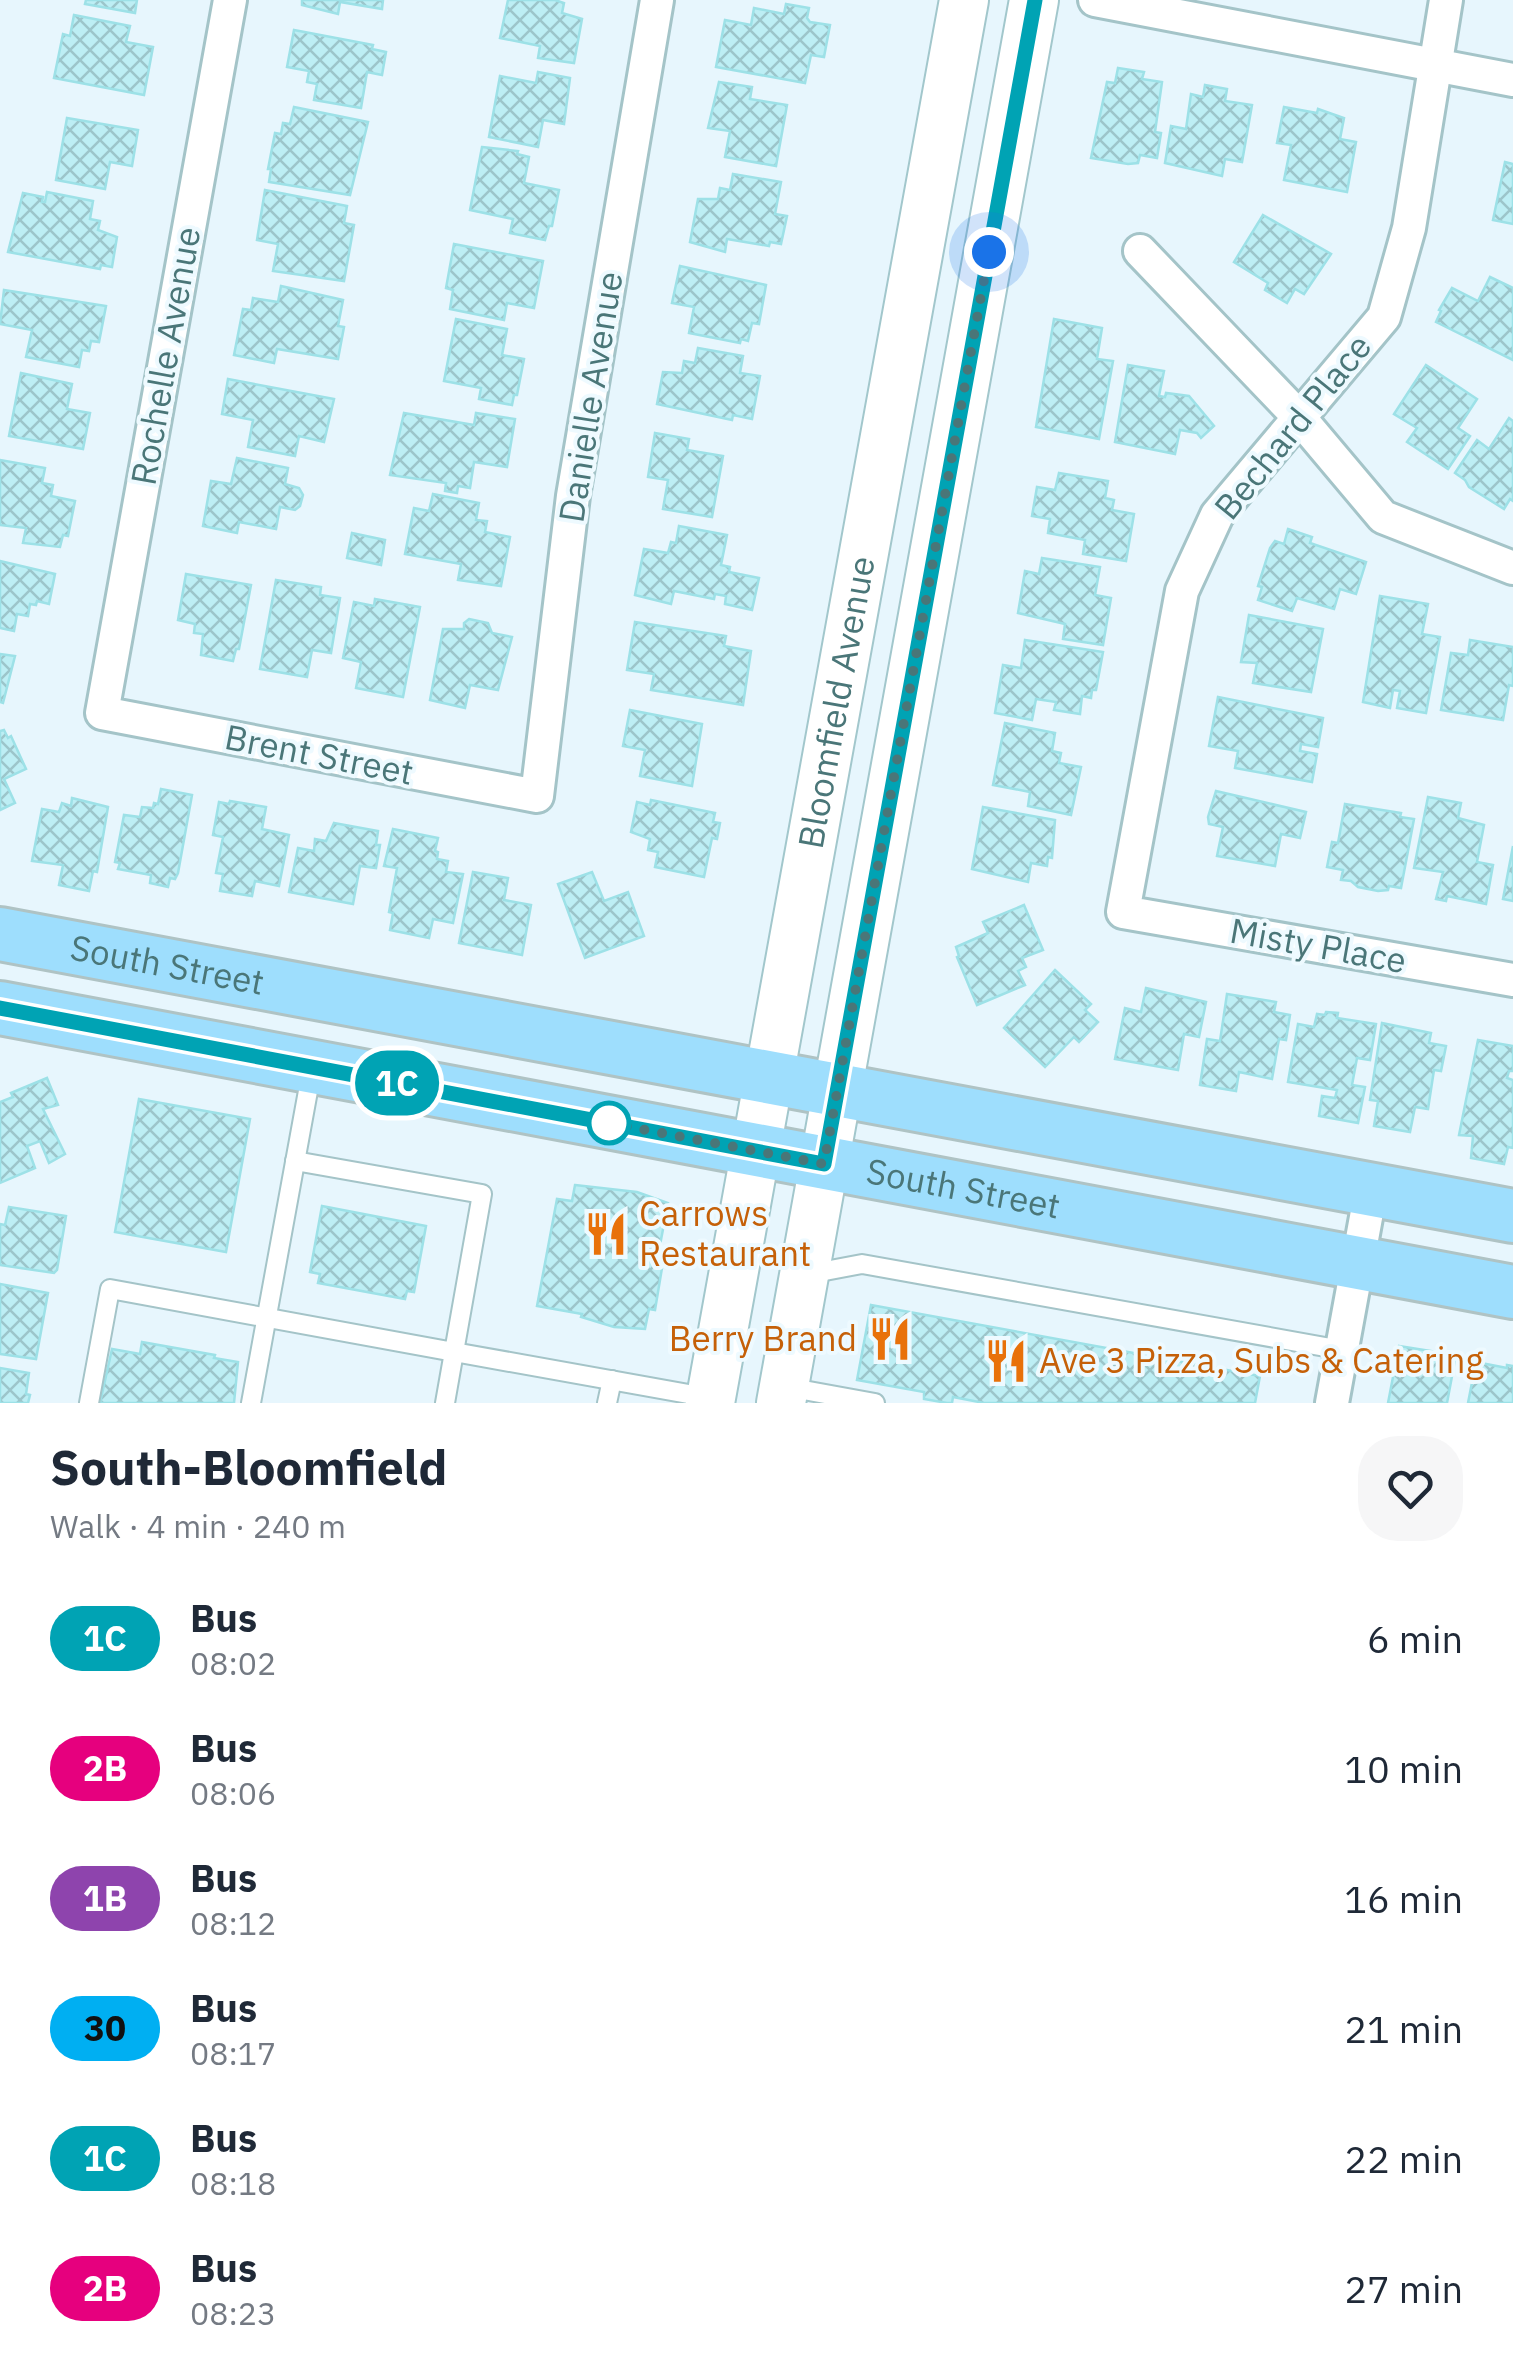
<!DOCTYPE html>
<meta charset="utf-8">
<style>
:root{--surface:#fff;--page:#f6f6f7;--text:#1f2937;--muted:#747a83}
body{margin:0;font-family:"IBM Plex Sans",sans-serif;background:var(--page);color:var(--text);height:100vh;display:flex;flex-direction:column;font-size:38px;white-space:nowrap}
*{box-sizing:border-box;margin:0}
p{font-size:32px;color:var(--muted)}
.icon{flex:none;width:55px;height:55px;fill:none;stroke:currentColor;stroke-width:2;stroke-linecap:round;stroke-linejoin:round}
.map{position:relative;height:1403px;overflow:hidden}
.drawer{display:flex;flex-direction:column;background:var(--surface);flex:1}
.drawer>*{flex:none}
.badge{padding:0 20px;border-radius:32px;font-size:35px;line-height:65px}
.you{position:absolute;width:50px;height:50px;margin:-25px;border:8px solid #fff;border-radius:50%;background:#1a73e8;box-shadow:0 0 0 15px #1a73e833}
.map>.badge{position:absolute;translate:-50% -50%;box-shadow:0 0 0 5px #fff}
.round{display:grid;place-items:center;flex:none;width:105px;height:105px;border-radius:40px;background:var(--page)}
.headline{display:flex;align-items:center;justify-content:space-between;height:170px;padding:0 50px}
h1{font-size:48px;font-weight:700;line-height:75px}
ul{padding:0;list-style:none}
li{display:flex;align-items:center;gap:30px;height:130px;padding:0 50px}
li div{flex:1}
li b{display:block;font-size:38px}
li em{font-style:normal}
li .badge{min-width:110px;font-weight:700;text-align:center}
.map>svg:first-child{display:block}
.building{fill:url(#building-cross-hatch);stroke:#9de1e7;stroke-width:2.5}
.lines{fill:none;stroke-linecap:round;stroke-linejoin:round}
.lane-casing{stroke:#a4c4c8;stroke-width:22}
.street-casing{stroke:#a4c4c8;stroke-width:38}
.secondary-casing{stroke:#a2c7cc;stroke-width:52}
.primary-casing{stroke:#afc3c4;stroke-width:58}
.lane{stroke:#fff;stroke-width:18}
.street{stroke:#fff;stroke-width:32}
.secondary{stroke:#fff;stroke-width:48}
.primary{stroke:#9edefd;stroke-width:52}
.line-casing{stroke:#fff;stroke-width:22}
.line{stroke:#00a3b4;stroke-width:15}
.walk{stroke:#4a7678;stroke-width:10;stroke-dasharray:0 18}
.stop-dot{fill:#fff;stroke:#00a3b4;stroke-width:5}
.labels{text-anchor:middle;stroke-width:8;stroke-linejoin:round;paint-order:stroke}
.street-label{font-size:35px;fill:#4a7678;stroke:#eefaff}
.food-label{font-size:35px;fill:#c56008;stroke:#eefaff;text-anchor:start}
</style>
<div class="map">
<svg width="1513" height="1403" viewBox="0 0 1513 1403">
<defs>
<pattern id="building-cross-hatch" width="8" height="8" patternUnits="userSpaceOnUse" patternTransform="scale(2.5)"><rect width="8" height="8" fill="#bdeef4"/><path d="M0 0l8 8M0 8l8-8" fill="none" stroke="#9cc5ca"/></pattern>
</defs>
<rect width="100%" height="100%" fill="#e7f6fd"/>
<g class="building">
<path d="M86 0H85H137L135 13 85 4Z"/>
<path d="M302 0H383L382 9 340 2 338 14 302 5Z"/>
<path d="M508 0H555L564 3 562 13 582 19 574 63 538 58 540 46 500 38Z"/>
<path d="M786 4 809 8 807 18 810 22 830 25 824 57 811 55 805 83 716 67 725 20 751 25 754 8 784 14Z"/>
<path d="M74 15 130 26 126 42 153 47 144 95 54 78 63 34 70 36Z"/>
<path d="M294 30 373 45 372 49 386 52 382 75 367 72 361 108 314 100 317 84 307 82 309 71 287 67Z"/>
<path d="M1118 68 1144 72 1142 79 1162 82 1155 132 1161 133 1157 158 1140 155 1138 163 1128 164 1091 158 1107 82 1115 83Z"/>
<path d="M538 72 570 78 564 124 543 120 538 147 489 137 500 76 536 83Z"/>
<path d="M719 82 752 87 750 99 787 105 776 166 725 157 730 131 708 128Z"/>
<path d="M1205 85 1227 89 1225 101 1252 105 1242 162 1225 159 1222 176 1165 163 1171 126 1186 129 1191 94 1203 97Z"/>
<path d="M294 107 368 122 350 195 269 182 271 169H268L275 133 281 134 283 123 290 124Z"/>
<path d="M1284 107 1317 113 1318 109 1344 118 1340 139 1356 142 1347 192 1284 180 1291 145 1277 143Z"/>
<path d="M67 118 138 130 132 166 110 162 105 189 56 180Z"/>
<path d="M482 147 518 151 517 154 529 157 524 183 559 190 552 226H549L545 240 510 233 513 219 470 210Z"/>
<path d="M1505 162 1513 164V224L1493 220Z"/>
<path d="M733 174 781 182 775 214 787 216 781 244 770 242 769 246 727 239 725 252 690 242 698 199H718L720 188 730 190Z"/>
<path d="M265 190 347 206 344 223 354 225 344 281 273 271 278 244 257 240Z"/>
<path d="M47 192 93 201 90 219 100 221 98 230 117 237 112 267 101 265 100 269 8 252 23 193 43 197 42 202H45Z"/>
<path d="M1263 215 1331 254 1304 294 1295 289 1287 303 1265 290 1268 283 1234 262Z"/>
<path d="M454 244 543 261 534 308 507 303 504 320 450 309 453 290 446 288Z"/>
<path d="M680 266 766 285 759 324 752 323 748 341 741 339 740 343 689 333 694 307 672 303Z"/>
<path d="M1490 277 1513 288V360L1436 322 1441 311 1439 310 1452 288 1478 301Z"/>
<path d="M281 286 343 300 338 326 344 327 338 359 277 349 274 363 234 355 243 309 251 310 253 298 278 302Z"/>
<path d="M4 290 106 306 99 342 91 341 89 351 82 350 79 367 26 357 32 330 0 324Z"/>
<path d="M456 319 507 329 502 355 524 359 517 395H514L512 405 479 399 481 388 444 381Z"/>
<path d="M1054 319 1102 328 1097 359 1113 361 1099 439 1036 427Z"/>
<path d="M698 348 743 356 740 373 760 376 752 419 733 415 732 420 657 404 663 372 682 373 684 361 695 363Z"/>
<path d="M1128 365 1164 371 1159 396 1165 397 1166 393 1189 396 1214 426 1201 438 1197 433 1180 430 1175 454 1115 442Z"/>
<path d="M1426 365 1477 399 1458 428 1470 436 1448 469 1407 442 1417 428 1394 414Z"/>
<path d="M21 373 72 384 67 409 90 413 83 449 9 436Z"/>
<path d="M228 379 334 399 324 442 299 436 295 456 248 447 253 420 222 414Z"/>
<path d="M404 413 474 425 476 413 515 419 507 467 474 462 470 488 458 486 457 493 445 491 446 483 390 475Z"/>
<path d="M1509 418 1513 421V501L1510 499 1504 509 1469 487 1465 480 1455 473 1477 440 1489 449Z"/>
<path d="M655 433 689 439 687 450 723 456 712 517 663 509 668 480 648 477Z"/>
<path d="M237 458 288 468 285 484 299 488 303 495 300 506 295 510 280 507 276 529 239 522 237 533 203 526 211 481 231 484Z"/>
<path d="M0 460 45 468 42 483 53 485 51 496 75 501 68 536 63 535 60 547 23 543 26 528 0 525Z"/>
<path d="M1059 473 1108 481 1105 498 1114 500 1112 510 1134 514 1126 561 1083 554 1085 540 1048 533 1050 519 1032 516 1037 487 1055 490Z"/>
<path d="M433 494 479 503 476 520 487 521 485 532 510 537 501 586 458 580 461 564 405 554 414 508 429 511Z"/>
<path d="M679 526 727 535 721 565 730 567 729 572 759 578 752 610 725 604 726 596 715 594 714 599 674 591 671 604 635 595 644 549 668 553 671 542 676 543Z"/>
<path d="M1288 529 1312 537 1310 543 1366 562 1356 594 1340 589 1334 609 1297 598 1292 611 1258 600 1262 587 1258 586 1270 548 1275 541 1284 544Z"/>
<path d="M352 533 385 540 381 565 347 558Z"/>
<path d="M1042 558 1100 567 1095 595 1111 598 1103 645 1063 639 1065 624 1018 613 1025 571 1039 574Z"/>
<path d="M0 561 55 574 49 604 37 601 36 605 30 604 28 616 17 614 14 631 0 628Z"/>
<path d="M186 574 251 585 239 649H236L233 661 201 655 203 634 194 633 195 624 178 620Z"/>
<path d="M276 580 321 587 320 595 340 598 331 653 312 650 307 677 260 669Z"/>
<path d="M1380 596 1428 604 1422 634 1440 637 1426 713 1397 708 1400 691 1393 690 1390 708 1363 702Z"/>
<path d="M375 599 420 607 403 697 356 688 361 662 343 658 354 602 374 606Z"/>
<path d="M1249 615 1323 629 1311 692 1253 683 1257 663 1241 662Z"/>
<path d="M469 619 488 623 492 633 512 637 498 690 470 685 465 708 430 700 443 629H464V623Z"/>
<path d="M635 622 726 636 724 646 751 651 743 705 651 690 654 674 627 670Z"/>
<path d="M1025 640 1103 652 1096 690H1092L1091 698 1082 696 1080 714 1054 710 1056 702 1036 699 1032 720 995 713 1003 665 1021 668Z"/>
<path d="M1470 640 1513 647V686L1509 685 1503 720 1441 710 1451 653 1468 655Z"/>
<path d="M0 654 15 656 3 703 0 702Z"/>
<path d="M1218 697 1323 718 1318 747 1301 744 1300 751 1317 754 1312 782 1235 768 1238 751 1209 746Z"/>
<path d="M630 710 702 724 692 786 640 776 645 750 623 746Z"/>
<path d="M1005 723 1055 733 1052 751 1061 753 1059 763 1081 767 1071 815 1028 806 1030 792 993 785Z"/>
<path d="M4 730 8 738 11 736 26 769 4 779 15 803 0 810V731Z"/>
<path d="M161 789 192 795 178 873 175 879 170 878 168 887 150 883 151 875 118 869 120 863 115 862 124 815 140 817 142 807 153 808 154 803 158 804Z"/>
<path d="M1216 791 1306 812 1300 838 1281 834 1275 866 1217 856 1223 827 1209 824 1208 817Z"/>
<path d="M1428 797 1461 803 1458 818 1484 825 1477 862 1493 865 1486 904 1447 896 1446 901 1436 899 1443 872 1414 868Z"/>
<path d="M72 798 108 807 97 872 93 871 89 891 59 885 63 865 32 861 42 809 59 812 62 803 71 806Z"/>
<path d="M651 800 715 813 713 822 720 823 717 839 712 838 704 877 655 867 658 852 648 850 650 839 631 832 637 802 650 805Z"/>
<path d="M230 801 266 807 262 829 289 835 279 886 255 881 252 896 220 891 223 874 216 873 223 837 213 835 219 802 229 804Z"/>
<path d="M1345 804 1401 813 1400 817 1414 819 1401 888 1389 886 1388 890 1378 891 1358 887 1351 881 1341 880 1343 870 1327 867 1332 842 1338 843Z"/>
<path d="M983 807 1055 820 1052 858 1048 857 1047 866 1031 863 1028 882 972 869Z"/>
<path d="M334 823 378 831 376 845H380L376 868 360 866 353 904 289 892 298 848 314 851 315 839 326 841Z"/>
<path d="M393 829 438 838 435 851 438 852 437 859 448 861 446 872 463 874 453 923 433 919 429 938 390 930 393 913 389 912 397 868 384 866Z"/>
<path d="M1513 846V901L1503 899Z"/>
<path d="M473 872 508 878 504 900 531 905 522 955 459 943Z"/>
<path d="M592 872 604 901 628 892 644 936 585 958 558 884Z"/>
<path d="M1024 905 1043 950 1022 958 1026 967 1018 971 1025 985 977 1005 957 957 959 956 956 947 988 933 983 922Z"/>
<path d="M1055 970 1091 1004 1085 1010 1098 1022 1079 1042 1074 1037 1045 1067 1004 1028Z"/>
<path d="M1146 988 1206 1002 1199 1037 1184 1034 1178 1070 1115 1059 1125 1008 1141 1012Z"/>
<path d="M1227 994 1276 1002 1274 1012 1290 1015 1286 1040 1279 1039 1272 1079 1239 1072 1236 1091 1200 1085 1207 1039 1220 1041Z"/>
<path d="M1326 1012 1338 1013 1337 1018 1376 1024 1370 1060 1357 1058 1352 1085 1365 1087 1358 1123 1319 1116 1322 1096 1335 1098 1337 1090 1288 1082 1298 1024 1314 1027 1317 1014 1325 1015Z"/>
<path d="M1382 1023 1431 1033 1429 1043 1446 1046 1441 1071 1434 1070 1428 1109 1415 1107 1410 1132 1374 1126 1378 1101 1370 1100Z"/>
<path d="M1478 1040 1513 1046V1071H1509L1507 1078 1513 1080V1148L1508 1147 1504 1164 1471 1158 1473 1136 1459 1135Z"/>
<path d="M47 1078 58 1105 43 1109 65 1154 49 1163 40 1141 27 1146 35 1168 0 1183V1102L13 1097 11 1093Z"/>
<path d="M139 1099 250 1119 226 1252 115 1232Z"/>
<path d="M575 1185 637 1192 668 1203 656 1266 662 1268 655 1310 649 1309 645 1329 614 1327 581 1317 582 1314 537 1306 557 1199 572 1201Z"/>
<path d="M322 1206 426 1226 414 1292 407 1291 405 1299 318 1283 320 1274 310 1272Z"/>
<path d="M9 1207 66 1216 57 1270 54 1273 0 1265V1224L5 1225Z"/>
<path d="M0 1284 48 1293 36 1359 0 1354Z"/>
<path d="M871 1305 1260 1376 1255 1403H984L953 1397 952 1403H947L924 1399V1392L857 1380Z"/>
<path d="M142 1342 215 1355 214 1358 238 1362 234 1403H100L112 1349 140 1354Z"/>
<path d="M1399 1346 1456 1355 1447 1403H1388Z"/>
<path d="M1476 1362 1507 1368V1365L1513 1366V1403H1468Z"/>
<path d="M0 1368 29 1373 26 1394 30 1395 28 1403H0Z"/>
</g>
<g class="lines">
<g class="lane-casing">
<g id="lane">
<path d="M809 1274 862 1264 1342 1350"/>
<path d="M787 1387 875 1403"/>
<path d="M89 1403 110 1289 454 1352 482 1194 295 1161"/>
<path d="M251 1403 312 1069"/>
<path d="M445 1403 454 1352 711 1398"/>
<path d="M607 1403 612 1380"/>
</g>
</g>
<g class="street-casing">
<g id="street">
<path d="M230 0 102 713 537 796 573 496 657 0"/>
<path d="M1095 0 1513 80"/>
<path d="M1446 0 1409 228 1384 317 1217 515 1182 591 1123 912 1513 980"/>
<path d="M1140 251 1298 416 1383 517 1513 568"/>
<path d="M1332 1403 1371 1190"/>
</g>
</g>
<g class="secondary-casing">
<g id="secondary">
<path id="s1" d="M710 1403 964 0"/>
<path d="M781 1403 1034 0"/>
</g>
</g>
<g class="primary-casing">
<g id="primary">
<path id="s2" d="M0 934 1513 1216"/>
<path id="s3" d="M0 1008 1513 1292"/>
</g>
</g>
<use href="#lane" class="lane"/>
<use href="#street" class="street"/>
<use href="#secondary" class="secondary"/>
<use href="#primary" class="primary"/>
</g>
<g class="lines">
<g class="line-casing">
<path id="line" d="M0 1008 824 1164 1035 0"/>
</g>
<use href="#line" class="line"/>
<path class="walk" d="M609 1123 824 1164 989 252"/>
</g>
<defs>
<g id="restaurant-bare" transform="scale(3.45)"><path d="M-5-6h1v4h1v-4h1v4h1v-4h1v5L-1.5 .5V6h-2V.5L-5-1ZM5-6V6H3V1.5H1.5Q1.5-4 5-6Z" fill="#e8710a" stroke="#eefaff" stroke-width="2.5" paint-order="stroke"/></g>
</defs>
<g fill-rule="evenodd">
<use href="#restaurant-bare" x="606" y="1234"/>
<use href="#restaurant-bare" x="890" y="1339"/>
<use href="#restaurant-bare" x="1006" y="1361"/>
</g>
<circle class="stop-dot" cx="609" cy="1123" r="20"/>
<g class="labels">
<g class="street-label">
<text transform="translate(166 356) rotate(-80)" y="12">Rochelle Avenue</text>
<text transform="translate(591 397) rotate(-81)" y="12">Danielle Avenue</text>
<text transform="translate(1293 427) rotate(-51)" y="12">Bechard Place</text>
<text dy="12" stroke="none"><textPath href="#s1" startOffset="712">Bloomfield Avenue</textPath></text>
<text transform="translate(319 755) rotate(11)" y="12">Brent Street</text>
<text transform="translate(1318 946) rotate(10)" y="12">Misty Place</text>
<text dy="12" stroke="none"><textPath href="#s2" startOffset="170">South Street</textPath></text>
<text dy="12" stroke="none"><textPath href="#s3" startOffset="980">South Street</textPath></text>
</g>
<g class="food-label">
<text x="639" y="1226">Carrows<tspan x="639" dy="40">Restaurant</tspan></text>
<text x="857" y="1351" text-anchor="end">Berry Brand</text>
<text x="1039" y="1373">Ave 3 Pizza, Subs &amp; Catering</text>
</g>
</g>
</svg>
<div class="you" style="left:989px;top:252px"></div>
<b class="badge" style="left:397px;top:1083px;background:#00a3b4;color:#fff">1C</b>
</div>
<section class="drawer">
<div class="headline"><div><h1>South-Bloomfield</h1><p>Walk · 4 min · 240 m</p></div><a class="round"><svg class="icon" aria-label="heart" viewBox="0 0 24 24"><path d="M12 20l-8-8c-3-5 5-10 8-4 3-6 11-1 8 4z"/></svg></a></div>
<ul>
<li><span class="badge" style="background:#00a3b4;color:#fff">1C</span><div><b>Bus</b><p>08:02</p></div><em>6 min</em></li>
<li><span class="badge" style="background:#e6007e;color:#fff">2B</span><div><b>Bus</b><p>08:06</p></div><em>10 min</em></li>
<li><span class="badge" style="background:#8e44ad;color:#fff">1B</span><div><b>Bus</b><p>08:12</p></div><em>16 min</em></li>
<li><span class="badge" style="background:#00aff2;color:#111">30</span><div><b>Bus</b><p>08:17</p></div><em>21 min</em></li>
<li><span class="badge" style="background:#00a3b4;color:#fff">1C</span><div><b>Bus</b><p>08:18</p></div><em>22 min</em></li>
<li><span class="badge" style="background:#e6007e;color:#fff">2B</span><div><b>Bus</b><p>08:23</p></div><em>27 min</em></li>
</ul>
</section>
